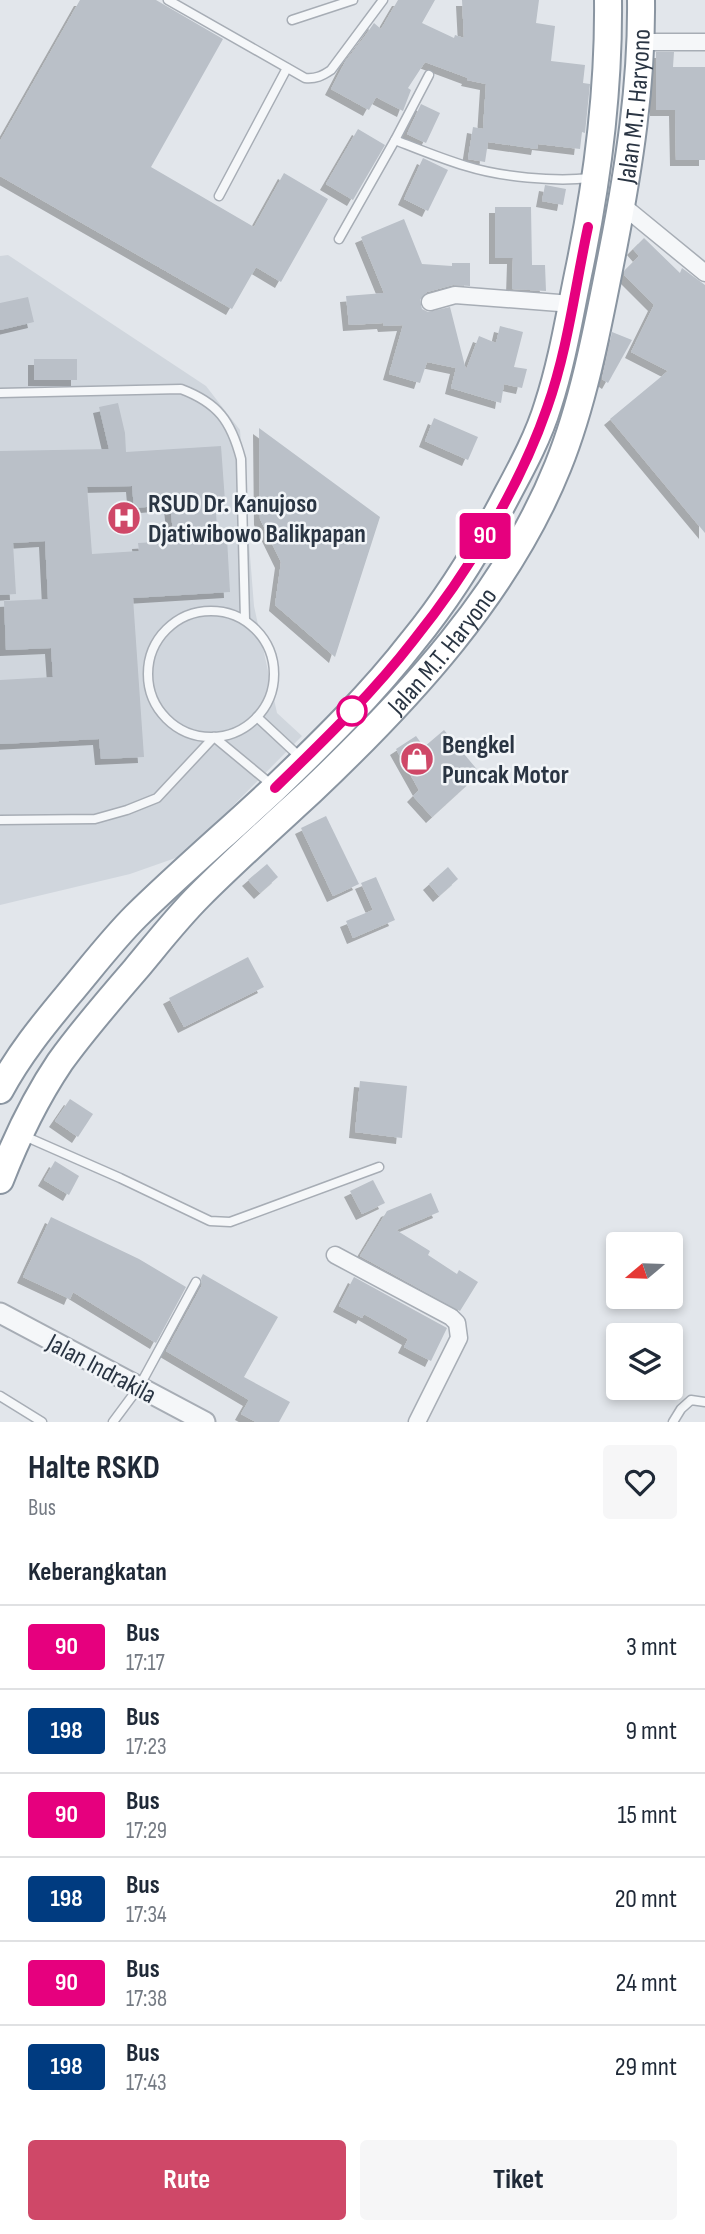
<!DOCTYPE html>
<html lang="id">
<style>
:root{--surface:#fff;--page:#f6f6f7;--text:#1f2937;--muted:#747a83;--line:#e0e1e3;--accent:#cf4868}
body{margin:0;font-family:"Sofia Sans Condensed",sans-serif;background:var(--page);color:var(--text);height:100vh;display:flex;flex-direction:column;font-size:26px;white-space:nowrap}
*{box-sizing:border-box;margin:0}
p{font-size:23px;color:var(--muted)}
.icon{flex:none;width:38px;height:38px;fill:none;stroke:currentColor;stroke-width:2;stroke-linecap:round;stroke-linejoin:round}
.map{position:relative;height:1422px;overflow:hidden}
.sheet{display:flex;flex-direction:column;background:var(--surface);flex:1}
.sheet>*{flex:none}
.badge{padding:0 14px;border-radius:5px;font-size:24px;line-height:46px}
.needle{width:46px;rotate:251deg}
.buttons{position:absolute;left:606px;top:1232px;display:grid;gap:14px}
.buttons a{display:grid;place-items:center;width:77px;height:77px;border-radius:7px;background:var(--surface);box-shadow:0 4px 10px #0003;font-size:35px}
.map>.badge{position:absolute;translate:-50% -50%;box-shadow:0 0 0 4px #fff}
h2{padding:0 28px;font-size:26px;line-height:63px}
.round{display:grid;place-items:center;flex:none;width:74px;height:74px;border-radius:7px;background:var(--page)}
.overview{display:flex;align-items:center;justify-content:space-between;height:119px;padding:0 28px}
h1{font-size:33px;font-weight:700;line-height:52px}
.action{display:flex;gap:14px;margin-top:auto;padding:14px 28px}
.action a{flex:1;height:80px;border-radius:7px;background:var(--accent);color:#fff;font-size:28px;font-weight:700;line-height:80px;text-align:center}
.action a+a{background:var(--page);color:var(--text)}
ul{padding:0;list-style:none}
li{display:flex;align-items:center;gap:21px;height:84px;padding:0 28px;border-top:2px solid var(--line)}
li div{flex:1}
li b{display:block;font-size:26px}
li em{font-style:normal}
li .badge{min-width:77px;font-weight:700;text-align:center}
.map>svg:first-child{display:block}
.built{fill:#d0d6dd}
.building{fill:#bac0c8;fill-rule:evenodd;filter:url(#shadow)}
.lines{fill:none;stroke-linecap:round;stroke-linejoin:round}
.service-casing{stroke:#a7adb5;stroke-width:11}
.minor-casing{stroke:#a7adb5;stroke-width:19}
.tertiary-casing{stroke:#a7adb5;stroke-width:23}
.trunk-casing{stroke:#8a95a1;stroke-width:30}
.service{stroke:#f5f7f9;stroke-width:8}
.minor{stroke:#f5f7f9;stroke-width:16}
.tertiary{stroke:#f5f7f9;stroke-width:19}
.trunk{stroke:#fff;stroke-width:26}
.line-casing{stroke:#fff;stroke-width:16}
.line{stroke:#e6007e;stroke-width:10}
.stop-dot{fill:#fff;stroke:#e6007e;stroke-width:3.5}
.labels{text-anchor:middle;stroke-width:5;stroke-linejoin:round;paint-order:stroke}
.street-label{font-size:26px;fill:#2a3543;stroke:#f2f5f8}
.poi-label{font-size:26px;font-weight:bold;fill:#2a3543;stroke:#f2f5f8;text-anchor:start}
</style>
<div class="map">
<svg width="705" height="1422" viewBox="0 0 705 1422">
<defs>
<filter id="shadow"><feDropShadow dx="-6" dy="6" stdDeviation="0" flood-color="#0004"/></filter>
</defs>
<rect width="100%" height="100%" fill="#e2e6eb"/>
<path class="built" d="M8 255 206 386 240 430 254 606 277 713 302 736 184 855 130 874 0 905V256Z"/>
<g class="building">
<path d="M80 0H156L223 39 151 167 254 227 284 173 328 199 281 282 256 267 232 309 0 176V141Z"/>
<path d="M398 0H435L422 23 454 38 455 35 464 38 462 0H539L536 23 555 26 551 61 585 65 583 83 590 84 585 133 582 132 580 149 538 144 537 149 488 142 485 162 468 159 473 127 483 129 486 84 467 80 468 78 425 62 408 88 411 90 403 111 376 97 369 110 331 89 345 62 365 36 374 23 381 29Z"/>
<path d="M656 52H674L673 67H705V160H676L675 110H656Z"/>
<path d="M421 104 440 113 426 143 407 134Z"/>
<path d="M358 129 385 145 353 200 326 184Z"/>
<path d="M423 158 448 170 428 211 404 199Z"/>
<path d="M545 185 566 189 563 205 542 201Z"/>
<path d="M495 207H531L532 265H545L546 291 512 289 513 258H495Z"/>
<path d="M404 219 422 264 452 266V263H470V286L453 285 427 292 420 300 422 309 428 312 450 307 466 370 479 336 496 343 500 326 523 332 514 367 527 369 522 388 504 384 501 403 451 388 456 368 427 362 420 383 389 374 403 325 384 326 383 323 349 325 346 296 384 293 361 237Z"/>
<path d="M644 238 680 273 682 268 705 285V533L610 419 668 371 631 352 654 305 624 275 625 270 639 256 633 249Z"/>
<path d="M28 297 34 322 0 330V303Z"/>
<path d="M612 332 632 340 608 383 602 379Z"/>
<rect x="34" y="359" width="43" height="21"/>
<path d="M118 403 125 433 126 452 221 446 225 501 215 502 218 538H227L230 592 133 598 144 757 101 759 99 739 0 744V680L53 677 51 648 6 650 4 601 48 599 45 541 13 543 16 594 0 595V451L109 449 99 407ZM132 486 134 508 170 505 174 541 138 543 139 551 92 554 87 487Z"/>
<path d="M434 418 478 437 468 460 425 441Z"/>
<path d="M259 428 380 517 335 657 275 605 281 562 260 519Z"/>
<path d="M444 730 480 773 432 817 413 796 419 790 396 749 416 736 424 747Z"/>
<path d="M326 816 359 884 333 896 301 828Z"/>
<path d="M267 864 278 877 260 893 248 880Z"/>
<path d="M448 867 458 879 439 896 429 884Z"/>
<path d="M376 877 395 920 353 938 346 921 373 910 361 883Z"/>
<path d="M248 957 264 987 184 1027 169 998Z"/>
<path d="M360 1081 407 1086 402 1138 355 1132Z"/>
<path d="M70 1099 93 1114 78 1137 55 1121Z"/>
<path d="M55 1161 79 1176 69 1195 44 1180Z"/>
<path d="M373 1180 385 1203 362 1214 350 1191Z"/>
<path d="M431 1193 439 1212 396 1230 430 1251 428 1255 457 1274 459 1270 478 1282 460 1311 360 1256 387 1211Z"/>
<path d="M51 1217 139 1259 186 1287 156 1343 73 1292 70 1299 23 1277Z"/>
<path d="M203 1274 278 1317 244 1377 290 1402 279 1422H256L241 1414 249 1400 166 1351 202 1285 201 1278Z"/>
<path d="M354 1277 447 1328 431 1361 404 1347 408 1339 364 1314 362 1318 339 1306Z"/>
</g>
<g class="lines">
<g class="service-casing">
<g id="service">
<path d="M168 0 305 78C316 79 322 76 331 70L383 0"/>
<path d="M292 20 353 0"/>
<path d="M395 140 429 75"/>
<path d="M219 196 287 68"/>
<path d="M339 239 395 140C418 149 442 159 466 166 501 177 554 182 590 178"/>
<path d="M0 393 181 389C218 403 231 421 241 459L245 620"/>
<circle cx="211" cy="674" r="63"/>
<path d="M257 717 301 758"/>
<path d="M0 820 95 819 127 810 157 798 214 737 272 785"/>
<path d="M22 1135 120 1178 210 1221 230 1222 379 1167"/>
<path d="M0 1396 42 1422"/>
<path d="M113 1422 139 1387 196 1282"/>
<path d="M673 1422 681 1409 691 1400 705 1402"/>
</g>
</g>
<g class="minor-casing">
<g id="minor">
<path d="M642 42H705"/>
<path d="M622 205 705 273"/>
<path d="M430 302 455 295 572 304"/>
<path d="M335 1255 451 1317 457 1323 459 1338 417 1422"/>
</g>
</g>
<g class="tertiary-casing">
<path id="tertiary" d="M0 1313 205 1422"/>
</g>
<g class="trunk-casing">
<g id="trunk">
<path d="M0 1090C18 1056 43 1025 68 995 90 969 111 941 136 916 181 872 229 831 275 788 323 742 372 694 413 641 450 596 481 545 508 493 523 465 539 435 548 405 563 359 570 312 580 265 598 177 609 90 608 0"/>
<path id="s1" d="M0 1180C16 1139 35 1099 60 1062 83 1030 109 1000 135 970 156 945 176 919 199 896 235 860 273 826 311 791 409 698 507 593 558 466 585 399 599 320 613 249 629 167 642 84 641 0"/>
</g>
</g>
<use href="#service" class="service"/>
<use href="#minor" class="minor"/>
<use href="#tertiary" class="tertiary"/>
<use href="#trunk" class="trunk"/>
</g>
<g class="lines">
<g class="line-casing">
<path id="line" d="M275 788C323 741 372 694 413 641 467 574 519 489 547 408 568 349 575 287 588 227"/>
</g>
<use href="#line" class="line"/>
</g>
<defs>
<g id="hospital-disc" transform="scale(1.75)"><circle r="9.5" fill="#cf4868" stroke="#f2f5f8"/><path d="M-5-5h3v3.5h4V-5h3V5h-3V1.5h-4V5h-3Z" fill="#fff"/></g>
<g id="shop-disc" transform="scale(1.75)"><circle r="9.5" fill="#cf4868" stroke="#f2f5f8"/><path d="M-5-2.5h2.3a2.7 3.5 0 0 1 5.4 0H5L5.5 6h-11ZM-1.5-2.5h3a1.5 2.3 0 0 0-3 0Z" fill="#fff"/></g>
</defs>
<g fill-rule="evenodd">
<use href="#hospital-disc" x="124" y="518"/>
<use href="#shop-disc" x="417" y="759"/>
</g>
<circle class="stop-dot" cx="352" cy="711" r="14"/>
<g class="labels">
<g class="street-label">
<text dy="9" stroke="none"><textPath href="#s1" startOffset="1283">Jalan M.T. Haryono</textPath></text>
<text dy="9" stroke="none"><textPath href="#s1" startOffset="695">Jalan M.T. Haryono</textPath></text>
<text transform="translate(102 1368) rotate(28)" y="9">Jalan Indrakila</text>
</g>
<g class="poi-label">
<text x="148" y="512">RSUD Dr. Kanujoso<tspan x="148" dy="30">Djatiwibowo Balikpapan</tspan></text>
<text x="442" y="753">Bengkel<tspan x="442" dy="30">Puncak Motor</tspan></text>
</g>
</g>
</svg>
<div class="buttons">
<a><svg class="needle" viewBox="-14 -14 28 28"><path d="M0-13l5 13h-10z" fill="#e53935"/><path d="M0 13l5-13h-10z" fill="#747a83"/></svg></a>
<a><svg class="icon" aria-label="layers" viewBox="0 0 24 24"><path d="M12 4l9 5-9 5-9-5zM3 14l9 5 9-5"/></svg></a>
</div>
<b class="badge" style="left:485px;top:536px;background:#e6007e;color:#fff">90</b>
</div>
<section class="sheet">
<div class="overview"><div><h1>Halte RSKD</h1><p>Bus</p></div><a class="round"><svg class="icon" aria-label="heart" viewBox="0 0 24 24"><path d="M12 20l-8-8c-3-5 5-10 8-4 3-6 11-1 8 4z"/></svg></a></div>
<h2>Keberangkatan</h2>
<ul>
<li><span class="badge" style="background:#e6007e;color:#fff">90</span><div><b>Bus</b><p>17:17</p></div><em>3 mnt</em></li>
<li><span class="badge" style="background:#003b80;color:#fff">198</span><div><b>Bus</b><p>17:23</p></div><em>9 mnt</em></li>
<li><span class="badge" style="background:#e6007e;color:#fff">90</span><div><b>Bus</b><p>17:29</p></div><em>15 mnt</em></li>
<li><span class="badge" style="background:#003b80;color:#fff">198</span><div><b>Bus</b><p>17:34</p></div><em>20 mnt</em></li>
<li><span class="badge" style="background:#e6007e;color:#fff">90</span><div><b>Bus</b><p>17:38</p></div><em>24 mnt</em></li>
<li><span class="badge" style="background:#003b80;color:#fff">198</span><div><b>Bus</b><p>17:43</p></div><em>29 mnt</em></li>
</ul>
<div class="action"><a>Rute</a><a>Tiket</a></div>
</section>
